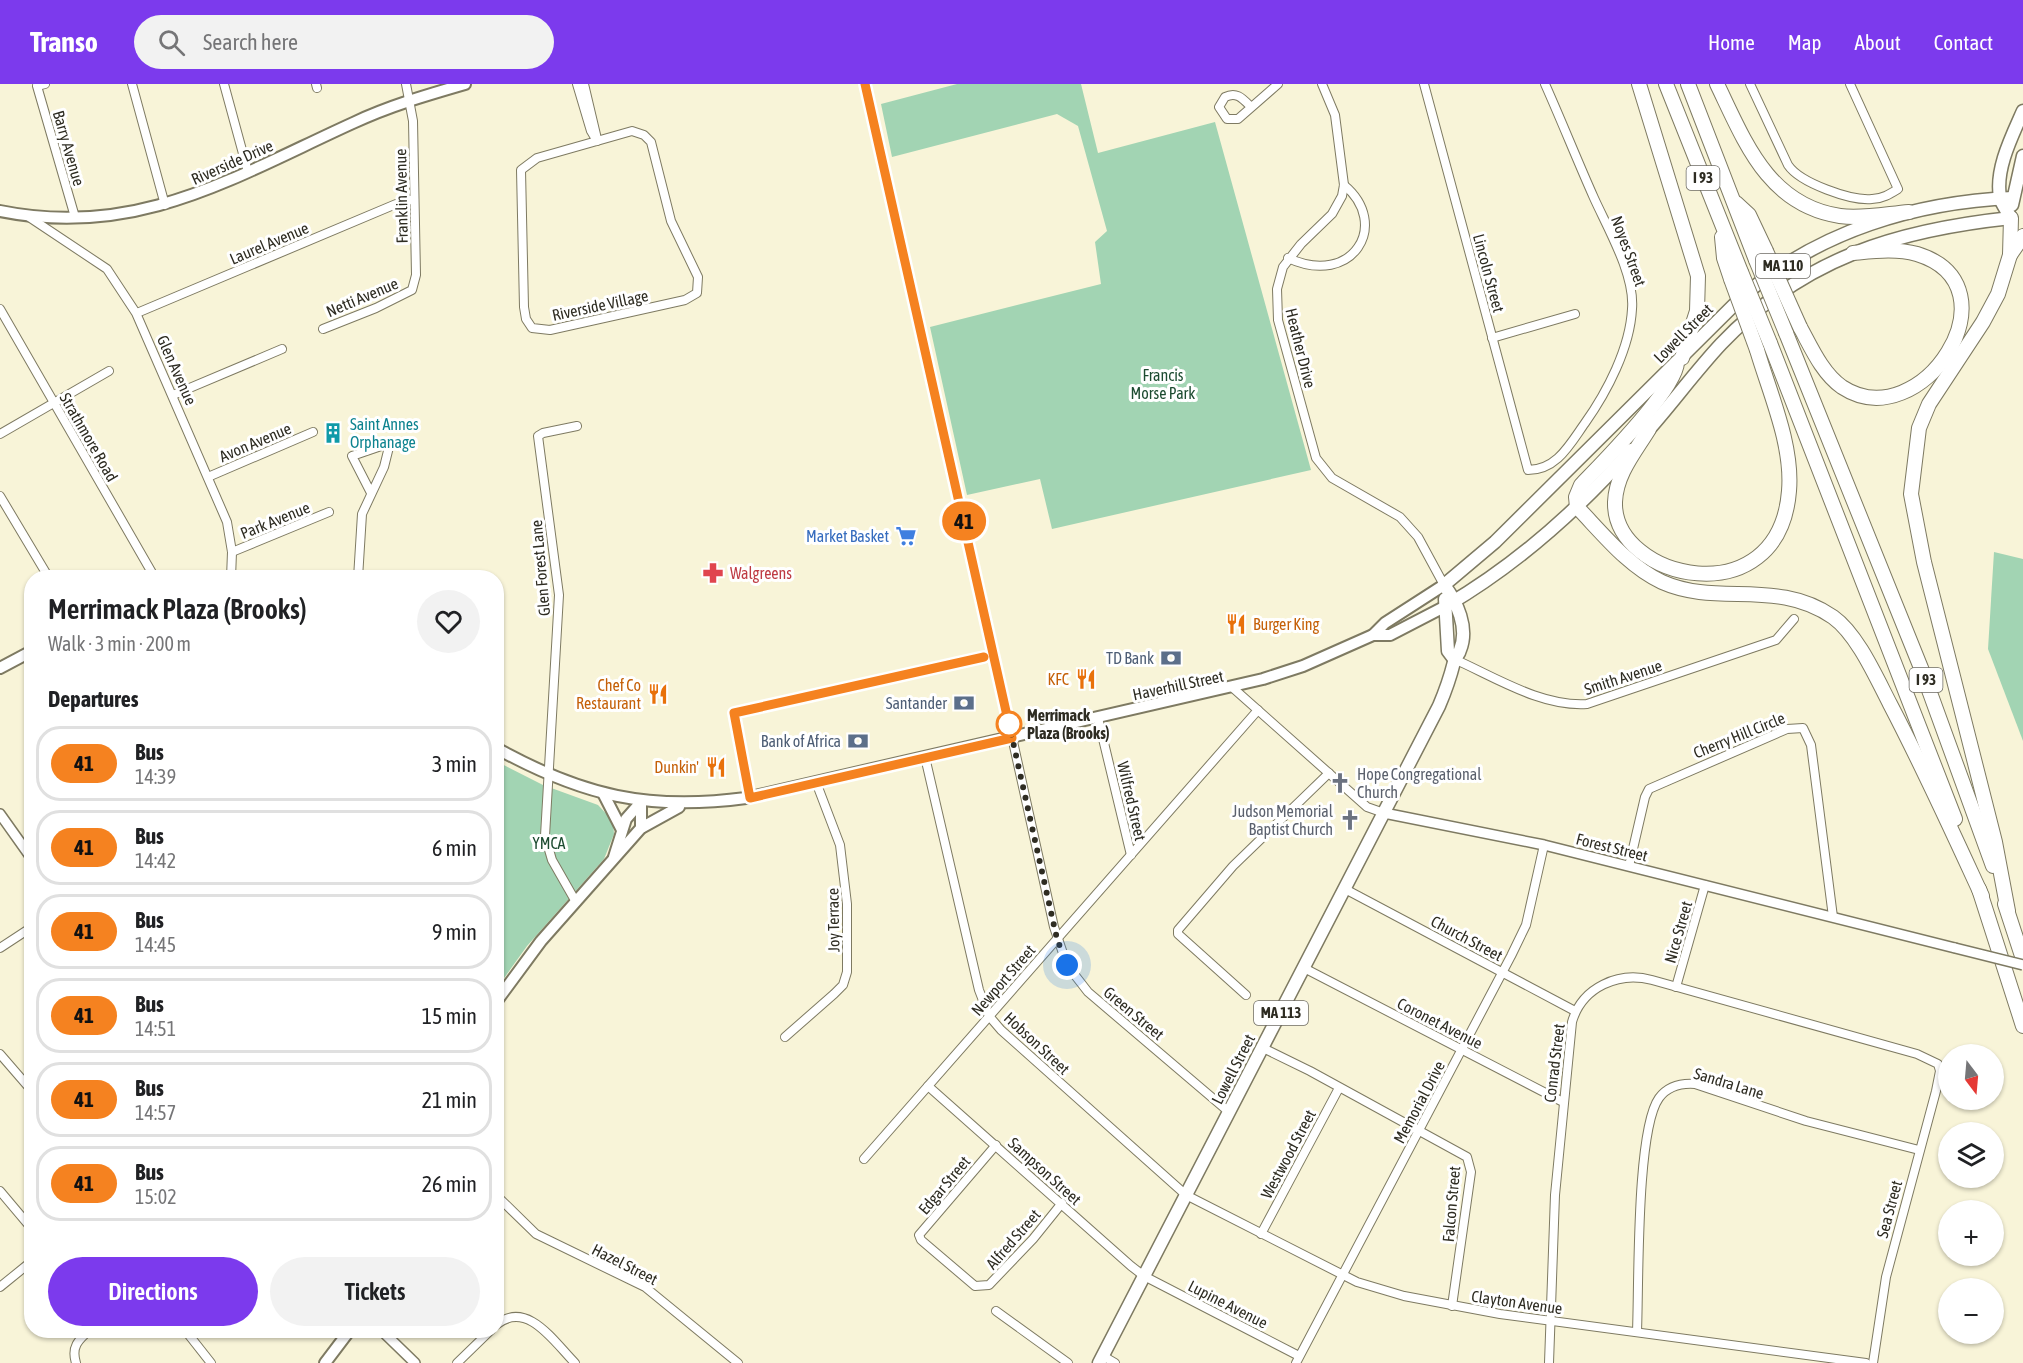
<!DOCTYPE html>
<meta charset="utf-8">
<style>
:root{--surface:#fff;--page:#f2f2f2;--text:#202124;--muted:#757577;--line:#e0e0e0;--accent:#7c3aed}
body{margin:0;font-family:"Asap Condensed",sans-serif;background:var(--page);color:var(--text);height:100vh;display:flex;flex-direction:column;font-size:22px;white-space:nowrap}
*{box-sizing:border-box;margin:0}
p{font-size:20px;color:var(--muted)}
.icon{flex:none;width:33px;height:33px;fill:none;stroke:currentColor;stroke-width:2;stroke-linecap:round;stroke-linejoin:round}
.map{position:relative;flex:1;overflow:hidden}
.details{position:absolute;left:24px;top:486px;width:480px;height:768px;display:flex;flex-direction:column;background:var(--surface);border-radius:24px;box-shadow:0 2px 4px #0004}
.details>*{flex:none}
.badge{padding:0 12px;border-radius:20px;font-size:21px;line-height:39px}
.needle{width:39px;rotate:164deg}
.buttons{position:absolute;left:1938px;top:960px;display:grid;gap:12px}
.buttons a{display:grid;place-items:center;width:66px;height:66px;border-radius:50%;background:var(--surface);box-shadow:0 2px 4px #0004;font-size:30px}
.you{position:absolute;width:30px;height:30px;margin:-15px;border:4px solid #fff;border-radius:50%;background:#1a73e8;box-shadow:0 0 0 9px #1a73e833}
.map>.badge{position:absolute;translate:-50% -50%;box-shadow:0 0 0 3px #fff}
h2{padding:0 24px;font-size:22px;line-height:54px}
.round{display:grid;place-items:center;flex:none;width:63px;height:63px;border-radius:32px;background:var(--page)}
.overview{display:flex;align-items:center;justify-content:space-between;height:102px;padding:0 24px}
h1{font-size:28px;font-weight:600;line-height:45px}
.action{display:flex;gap:12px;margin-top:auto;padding:12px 24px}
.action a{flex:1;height:69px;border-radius:36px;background:var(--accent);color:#fff;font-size:24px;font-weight:600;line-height:69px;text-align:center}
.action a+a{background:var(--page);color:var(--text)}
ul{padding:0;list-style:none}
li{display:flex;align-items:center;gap:18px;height:75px;margin:0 12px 9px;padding:0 12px;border:3px solid var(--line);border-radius:24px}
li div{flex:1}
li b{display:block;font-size:22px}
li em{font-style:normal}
li .badge{min-width:66px;font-weight:700;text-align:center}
header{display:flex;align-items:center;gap:36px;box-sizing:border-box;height:84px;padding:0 30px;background:var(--accent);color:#fff}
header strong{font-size:28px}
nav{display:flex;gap:33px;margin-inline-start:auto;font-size:21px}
.search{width:420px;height:54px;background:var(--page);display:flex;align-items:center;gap:15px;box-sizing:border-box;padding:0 21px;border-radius:33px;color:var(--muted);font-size:22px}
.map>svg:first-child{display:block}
.green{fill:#a2d4b3}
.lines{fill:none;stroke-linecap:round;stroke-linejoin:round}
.minor-casing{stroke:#7e7a62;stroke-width:10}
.tertiary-casing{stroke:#7e7a62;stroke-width:12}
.secondary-casing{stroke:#7e7a62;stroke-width:14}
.primary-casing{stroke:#7e7a62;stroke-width:15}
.motorway-casing{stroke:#7e7a62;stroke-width:16}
.minor{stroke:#fff;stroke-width:8}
.tertiary{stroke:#fff;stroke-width:9}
.secondary{stroke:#fff;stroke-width:10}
.primary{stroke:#fff;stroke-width:12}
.motorway{stroke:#fff;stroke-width:14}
.tertiary-bridge-casing{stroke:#7e7a62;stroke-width:12;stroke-linecap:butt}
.motorway-bridge-casing{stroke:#7e7a62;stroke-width:16;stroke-linecap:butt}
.tertiary-bridge{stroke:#fff;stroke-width:9}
.motorway-bridge{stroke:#fff;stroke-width:14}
.line-casing{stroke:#fff;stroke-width:14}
.line{stroke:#f58220;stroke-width:9}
.walk{stroke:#2e2c22;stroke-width:6;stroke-dasharray:0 10.8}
.stop-dot{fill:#fff;stroke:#f58220;stroke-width:3}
.labels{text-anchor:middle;stroke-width:6;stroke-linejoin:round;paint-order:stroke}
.shield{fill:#fff;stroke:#6d6b64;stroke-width:1.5}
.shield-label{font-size:15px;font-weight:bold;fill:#2e2c22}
.street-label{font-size:16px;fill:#2e2c22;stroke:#fff}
.park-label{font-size:16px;fill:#1c4b30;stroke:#fff}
.culture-label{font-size:16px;fill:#0d838f;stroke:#fff;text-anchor:start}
.shop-label{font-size:16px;fill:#366cbe;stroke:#fff;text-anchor:end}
.health-label{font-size:16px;fill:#be3a42;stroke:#fff;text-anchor:start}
.food-label{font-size:16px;fill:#c56008;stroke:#fff;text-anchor:end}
.service-label{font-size:16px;fill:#4e5e75;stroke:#fff;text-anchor:end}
.stop-label{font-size:16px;font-weight:bold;fill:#2e2c22;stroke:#fff;text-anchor:start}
.worship-label{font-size:16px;fill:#5b616d;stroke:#fff;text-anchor:start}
</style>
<header>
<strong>Transo</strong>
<div class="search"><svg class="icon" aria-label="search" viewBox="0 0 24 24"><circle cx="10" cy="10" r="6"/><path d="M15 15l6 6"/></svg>Search here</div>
<nav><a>Home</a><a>Map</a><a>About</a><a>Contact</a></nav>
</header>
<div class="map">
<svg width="2023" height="1279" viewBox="0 0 2023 1279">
<rect width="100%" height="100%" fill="#f8f4d8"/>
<g class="green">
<path d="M957 0H1081L1098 69 1215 38 1311 386 1052 445 1040 395 967 411 930 243 1101 200 1095 158 1107 147 1078 42 1057 30 892 73 881 20Z"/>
<path d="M1994 468 2023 475V657L1988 565Z"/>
<path d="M496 677 543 701 598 721 613 737 614 750 604 775 527 862 497 904Z"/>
</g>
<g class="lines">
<g class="minor-casing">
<g id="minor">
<path d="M45 0 37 2 75 133"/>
<path d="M132 0 165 121"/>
<path d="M224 0 248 88"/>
<path d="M316 0 317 4"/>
<path d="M577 0 591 47 597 57"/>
<path d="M584 0 597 55"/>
<path d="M1322 0 1335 31 1344 101 1342 112 1332 130 1301 160 1283 183 1277 205 1278 236 1316 374 1332 394 1400 433 1418 453 1444 501"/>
<path d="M1424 0 1528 386C1557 386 1570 360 1585 339 1607 308 1630 264 1632 225 1635 191 1608 145 1594 114 1577 76 1562 38 1545 0"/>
<path d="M1750 0 1788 81C1800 99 1851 117 1872 115 1882 115 1890 110 1898 105L1850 0"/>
<path d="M1251 23C1243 15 1237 7 1225 13L1219 23 1227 35H1238L1278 0"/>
<path d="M632 47 644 51 651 58 671 137 698 193 697 209 685 216 550 246 532 244 526 235 524 223 521 86 537 74Z"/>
<path d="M29 133 107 185 136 229 227 438 232 468 231 494"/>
<path d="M1288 174C1353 204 1391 140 1344 101"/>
<path d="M0 225 155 494"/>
<path d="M137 229 396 120 414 115"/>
<path d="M323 245 376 224 412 206 416 191 413 37 406 0"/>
<path d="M1492 254 1575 230"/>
<path d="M173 311 282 265"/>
<path d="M0 350 109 287"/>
<path d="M208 393 313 348"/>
<path d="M0 412 49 494"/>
<path d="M232 468 329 428"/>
<path d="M358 494 362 430 384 383 390 359 352 372 371 409"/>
<path d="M1454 575C1495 593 1541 623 1587 620L1776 556 1794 535"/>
<path d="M1233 604 1367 723 1384 729"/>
<path d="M1098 634 1131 771"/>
<path d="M1012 653 1054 843 1067 881 1088 908 1229 1028"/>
<path d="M925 673 979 906 989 932 1001 946 1186 1111 1357 1198 1404 1212 1500 1230 1866 1279"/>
<path d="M1629 782 1645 713 1649 705 1787 645 1803 644 1811 661 1833 833"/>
<path d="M1345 805 1575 927"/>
<path d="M576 818 552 776 545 752 559 511 538 352 543 349 577 342"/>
<path d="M0 864 32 843"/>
<path d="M1304 884 1563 1018"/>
<path d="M1676 903 1705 801"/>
<path d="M1246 911 1178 850V846L1233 782 1329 689"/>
<path d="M785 953 834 910 843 901 847 888V820L840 761 816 698"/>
<path d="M1263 964 1310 987 1467 1073 1471 1088 1452 1222"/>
<path d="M0 970 32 1007"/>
<path d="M928 1002 1131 1182 1144 1192 1299 1272"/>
<path d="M996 1061 919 1151 921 1156 975 1202 989 1201 1033 1155 1062 1119"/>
<path d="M864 1075 1258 626"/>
<path d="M0 1107 32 1145"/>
<path d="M496 1111 536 1150 645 1203 738 1279"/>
<path d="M1261 1150 1339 1004"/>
<path d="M0 1203 32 1177"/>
<path d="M996 1227 1068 1279"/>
<path d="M496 1241C527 1215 554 1258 575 1279"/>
<path d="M185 1246 211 1279"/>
<path d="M1637 1247C1639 1202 1636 1046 1659 1014 1668 1002 1681 999 1695 1000L1806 1037 1919 1066"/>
<path d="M1103 1272 1115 1279"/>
<path d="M76 1279C71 1263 78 1256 90 1246"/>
<path d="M457 1279 491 1246"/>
<path d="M1296 1279 1511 872 1526 841 1544 761"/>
<path d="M1549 1279 1555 1111 1572 938C1582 903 1619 887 1652 896L1917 970 1938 980 1940 987 1936 1007 1886 1193 1873 1279"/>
</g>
</g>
<g class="tertiary-casing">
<g id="tertiary">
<path d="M865 0 1012 653"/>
<path d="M1384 729 1544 761 1955 864"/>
<path d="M0 730 32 775"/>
<path d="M381 1246 415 1279"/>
</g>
</g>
<g class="secondary-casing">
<g id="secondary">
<path d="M0 127C137 155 234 93 353 39 389 22 427 11 465 0"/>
<path d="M1373 551H1390L1446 522"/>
<path d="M0 584 32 567"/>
<path d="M496 664C583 712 648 727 746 714L1263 595 1303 582 1373 551 1385 539 1444 501"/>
<path d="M603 709 622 746"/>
<path d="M641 744V718"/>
<path d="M614 773 626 735 641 718"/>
<path d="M496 918 541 857 641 744 679 723"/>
<path d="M325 1279 350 1246"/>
</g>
</g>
<g class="primary-casing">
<g id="primary">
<path d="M2012 121 2023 72"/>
<path d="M2011 134C2008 128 2001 120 2000 113 1995 85 2012 52 2023 27"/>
<path d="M1644 351C1671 321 1694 289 1721 260 1803 174 1897 146 2011 134"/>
<path d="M1444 501 1495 458 1744 211C1820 147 1915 118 2013 114"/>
<path d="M1445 515 1448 567 1454 575"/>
<path d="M1446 522C1516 481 1577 427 1631 366"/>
<path d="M1099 1279 1439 622C1445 608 1450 594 1454 578 1455 573 1459 571 1460 566 1469 544 1457 518 1444 501"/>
</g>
</g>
<g class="motorway-casing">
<g id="motorway">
<path d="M1639 0 1698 192 1697 227 1682 274"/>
<path d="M1666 0 1741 188"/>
<path d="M1688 0 1756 176"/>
<path d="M1717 0C1745 58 1768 121 1840 132 1862 135 1886 130 1909 128"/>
<path d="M1736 119 1749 131 1766 167"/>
<path d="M1722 153 1724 174 1731 195"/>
<path d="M2010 171 2023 152"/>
<path d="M1800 243C1811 263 1822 289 1842 303 1921 355 2021 202 1917 170 1896 164 1874 167 1853 169"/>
<path d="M1786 249 1921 584 1993 782"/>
<path d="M1770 259 1955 735"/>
<path d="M1677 279C1675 306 1603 378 1581 401L1576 413 1577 423C1603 450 1628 482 1662 498 1718 523 1777 494 1833 533 1857 550 1876 593 1890 620 1923 683 1952 747 1982 812"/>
<path d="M1649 345C1635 368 1616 390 1615 418 1613 496 1779 534 1789 407 1793 361 1770 310 1757 266"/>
<path d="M1979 805 2023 942"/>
<path d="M2005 820 2023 875"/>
<path d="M2008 827 1995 758 1924 478 1911 410 1919 344 1929 320 1983 238 1998 210 2010 171 2011 134"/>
</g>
</g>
<use href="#minor" class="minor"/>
<use href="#tertiary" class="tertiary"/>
<use href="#secondary" class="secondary"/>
<use href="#primary" class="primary"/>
<use href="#motorway" class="motorway"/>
<g class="tertiary-bridge-casing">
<path id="tertiary-bridge" d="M1955 864 2023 881"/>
</g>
<g class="motorway-bridge-casing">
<g id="motorway-bridge">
<path d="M1766 167 1800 243"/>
<path d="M1756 176 1786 249"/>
<path d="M1741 188 1770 259"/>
<path d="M1731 195 1757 266"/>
</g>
</g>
<use href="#tertiary-bridge" class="tertiary-bridge"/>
<use href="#motorway-bridge" class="motorway-bridge"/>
</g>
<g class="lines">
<g class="line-casing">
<path id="line" d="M865 0 1012 654 750 714 734 629 984 573"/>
</g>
<use href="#line" class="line"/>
<path class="walk" d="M1009 640 1057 855 1067 881"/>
</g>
<defs>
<g id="building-bare" transform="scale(1.62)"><path d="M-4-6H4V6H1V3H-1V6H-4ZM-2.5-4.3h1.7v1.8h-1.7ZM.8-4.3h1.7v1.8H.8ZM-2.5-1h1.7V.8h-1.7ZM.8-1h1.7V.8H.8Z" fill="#0f9aa8" stroke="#fff" stroke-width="2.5" paint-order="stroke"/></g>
<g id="supermarket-bare" transform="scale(1.62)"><path d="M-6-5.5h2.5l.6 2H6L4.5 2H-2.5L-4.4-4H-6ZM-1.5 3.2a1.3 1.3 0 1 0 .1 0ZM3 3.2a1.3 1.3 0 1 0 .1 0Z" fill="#3f7fe0" stroke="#fff" stroke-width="2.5" paint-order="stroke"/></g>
<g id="pharmacy-bare" transform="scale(1.62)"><path d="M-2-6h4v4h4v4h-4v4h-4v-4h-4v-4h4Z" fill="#e0444e" stroke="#fff" stroke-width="2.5" paint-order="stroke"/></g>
<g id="restaurant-bare" transform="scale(1.62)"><path d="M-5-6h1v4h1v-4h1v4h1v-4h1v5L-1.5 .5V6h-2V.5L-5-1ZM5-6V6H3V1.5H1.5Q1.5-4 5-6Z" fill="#e8710a" stroke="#fff" stroke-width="2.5" paint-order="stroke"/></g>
<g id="bank-bare" transform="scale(1.62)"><path d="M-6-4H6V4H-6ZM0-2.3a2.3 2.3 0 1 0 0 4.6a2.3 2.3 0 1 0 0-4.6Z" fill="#5c6f8a" stroke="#fff" stroke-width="2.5" paint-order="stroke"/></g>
<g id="church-bare" transform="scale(1.62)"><path d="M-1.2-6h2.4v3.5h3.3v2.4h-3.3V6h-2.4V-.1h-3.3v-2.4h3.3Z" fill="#6b7280" stroke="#fff" stroke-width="2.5" paint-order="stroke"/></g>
</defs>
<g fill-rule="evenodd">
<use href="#building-bare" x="333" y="349"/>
<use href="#supermarket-bare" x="906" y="452"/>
<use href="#pharmacy-bare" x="713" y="489"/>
<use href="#restaurant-bare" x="1236" y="540"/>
<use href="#bank-bare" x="1171" y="574"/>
<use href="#restaurant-bare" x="1086" y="595"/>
<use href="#restaurant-bare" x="658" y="610"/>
<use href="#bank-bare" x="964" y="619"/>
<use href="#bank-bare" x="858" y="657"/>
<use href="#restaurant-bare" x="716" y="683"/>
<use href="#church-bare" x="1340" y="699"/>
<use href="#church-bare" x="1350" y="736"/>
</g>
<circle class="stop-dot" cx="1009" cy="640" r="12"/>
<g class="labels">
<g class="shield">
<rect x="1686.5" y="82" width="33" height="24" rx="4.5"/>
<rect x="1756" y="170" width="54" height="24" rx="4.5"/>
<rect x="1909.5" y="584" width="33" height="24" rx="4.5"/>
<rect x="1254" y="917" width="54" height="24" rx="4.5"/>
</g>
<g class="shield-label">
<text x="1703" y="99">I 93</text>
<text x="1783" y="187">MA 110</text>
<text x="1926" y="601">I 93</text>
<text x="1281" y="934">MA 113</text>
</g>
<g class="street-label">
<text transform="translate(69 64) rotate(74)" y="6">Barry Avenue</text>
<text transform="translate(232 78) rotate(-24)" y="6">Riverside Drive</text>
<text transform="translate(401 112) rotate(-91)" y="6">Franklin Avenue</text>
<text transform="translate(269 159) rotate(-23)" y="6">Laurel Avenue</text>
<text transform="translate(1629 167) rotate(70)" y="6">Noyes Street</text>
<text transform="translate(1489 189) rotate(75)" y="6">Lincoln Street</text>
<text transform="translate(362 213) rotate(-23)" y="6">Netti Avenue</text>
<text transform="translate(600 221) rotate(-12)" y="6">Riverside Village</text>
<text transform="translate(1683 249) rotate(-45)" y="6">Lowell Street</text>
<text transform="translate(1301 264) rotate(76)" y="6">Heather Drive</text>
<text transform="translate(177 286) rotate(66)" y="6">Glen Avenue</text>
<text transform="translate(89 353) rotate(60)" y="6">Strathmore Road</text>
<text transform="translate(255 358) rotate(-23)" y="6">Avon Avenue</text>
<text transform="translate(275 436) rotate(-22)" y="6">Park Avenue</text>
<text transform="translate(540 484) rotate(-95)" y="6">Glen Forest Lane</text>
<text transform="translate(1623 593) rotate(-18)" y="6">Smith Avenue</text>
<text transform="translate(1178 601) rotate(-12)" y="6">Haverhill Street</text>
<text transform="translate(1739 651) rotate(-22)" y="6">Cherry Hill Circle</text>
<text transform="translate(1132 717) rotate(77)" y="6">Wilfred Street</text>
<text transform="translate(1612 763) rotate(14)" y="6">Forest Street</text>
<text transform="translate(833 836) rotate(-91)" y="6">Joy Terrace</text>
<text transform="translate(1678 848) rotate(-74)" y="6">Nice Street</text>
<text transform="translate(1467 854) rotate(28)" y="6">Church Street</text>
<text transform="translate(1003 896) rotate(-49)" y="6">Newport Street</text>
<text transform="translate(1134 929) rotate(40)" y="6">Green Street</text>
<text transform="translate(1440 939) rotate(27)" y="6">Coronet Avenue</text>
<text transform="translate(1037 959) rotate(43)" y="6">Hobson Street</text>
<text transform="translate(1554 979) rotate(-83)" y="6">Conrad Street</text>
<text transform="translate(1233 985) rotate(-63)" y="6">Lowell Street</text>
<text transform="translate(1729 999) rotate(17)" y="6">Sandra Lane</text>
<text transform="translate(1419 1018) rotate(-62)" y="6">Memorial Drive</text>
<text transform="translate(1288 1070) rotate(-62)" y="6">Westwood Street</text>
<text transform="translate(1045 1087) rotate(42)" y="6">Sampson Street</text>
<text transform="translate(944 1101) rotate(-50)" y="6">Edgar Street</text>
<text transform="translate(1451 1120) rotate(-85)" y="6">Falcon Street</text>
<text transform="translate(1889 1125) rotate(-75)" y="6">Sea Street</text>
<text transform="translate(1013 1155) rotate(-49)" y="6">Alfred Street</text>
<text transform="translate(625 1180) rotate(27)" y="6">Hazel Street</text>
<text transform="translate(1517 1218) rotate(8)" y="6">Clayton Avenue</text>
<text transform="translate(1228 1220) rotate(27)" y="6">Lupine Avenue</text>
</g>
<g class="park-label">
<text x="1163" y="297">Francis<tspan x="1163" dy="18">Morse Park</tspan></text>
<text x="549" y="765">YMCA</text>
</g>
<g class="culture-label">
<text x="350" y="346">Saint Annes<tspan x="350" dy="18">Orphanage</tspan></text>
</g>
<g class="shop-label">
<text x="889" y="458">Market Basket</text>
</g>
<g class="health-label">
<text x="730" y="495">Walgreens</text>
</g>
<g class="food-label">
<text x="1253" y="546" text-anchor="start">Burger King</text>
<text x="1069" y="601">KFC</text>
<text x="641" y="607">Chef Co<tspan x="641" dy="18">Restaurant</tspan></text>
<text x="699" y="689">Dunkin'</text>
</g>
<g class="service-label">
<text x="1154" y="580">TD Bank</text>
<text x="947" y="625">Santander</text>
<text x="841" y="663">Bank of Africa</text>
</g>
<g class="stop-label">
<text x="1027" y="637">Merrimack<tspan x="1027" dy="18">Plaza (Brooks)</tspan></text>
</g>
<g class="worship-label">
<text x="1357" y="696">Hope Congregational<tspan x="1357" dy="18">Church</tspan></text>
<text x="1333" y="733" text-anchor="end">Judson Memorial<tspan x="1333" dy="18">Baptist Church</tspan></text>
</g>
</g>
</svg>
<div class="buttons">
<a><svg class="needle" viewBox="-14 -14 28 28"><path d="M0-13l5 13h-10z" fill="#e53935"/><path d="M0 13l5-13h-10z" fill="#757577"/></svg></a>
<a><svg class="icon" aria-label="layers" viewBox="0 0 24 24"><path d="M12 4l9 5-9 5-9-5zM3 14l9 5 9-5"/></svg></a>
<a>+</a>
<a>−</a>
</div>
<div class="you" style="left:1067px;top:881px"></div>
<b class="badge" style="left:964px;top:437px;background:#f58220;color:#111">41</b>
<section class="details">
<div class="overview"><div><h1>Merrimack Plaza (Brooks)</h1><p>Walk · 3 min · 200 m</p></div><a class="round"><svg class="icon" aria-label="heart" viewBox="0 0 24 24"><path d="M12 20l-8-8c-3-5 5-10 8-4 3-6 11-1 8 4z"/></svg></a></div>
<h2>Departures</h2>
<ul>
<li><span class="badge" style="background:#f58220;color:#111">41</span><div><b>Bus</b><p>14:39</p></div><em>3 min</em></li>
<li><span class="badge" style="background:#f58220;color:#111">41</span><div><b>Bus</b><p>14:42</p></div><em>6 min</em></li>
<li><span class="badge" style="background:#f58220;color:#111">41</span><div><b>Bus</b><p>14:45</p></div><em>9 min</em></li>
<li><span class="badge" style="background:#f58220;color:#111">41</span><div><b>Bus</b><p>14:51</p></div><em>15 min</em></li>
<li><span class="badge" style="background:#f58220;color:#111">41</span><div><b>Bus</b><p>14:57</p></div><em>21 min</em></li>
<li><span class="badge" style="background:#f58220;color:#111">41</span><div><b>Bus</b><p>15:02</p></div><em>26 min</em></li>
</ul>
<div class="action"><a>Directions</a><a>Tickets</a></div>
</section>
</div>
